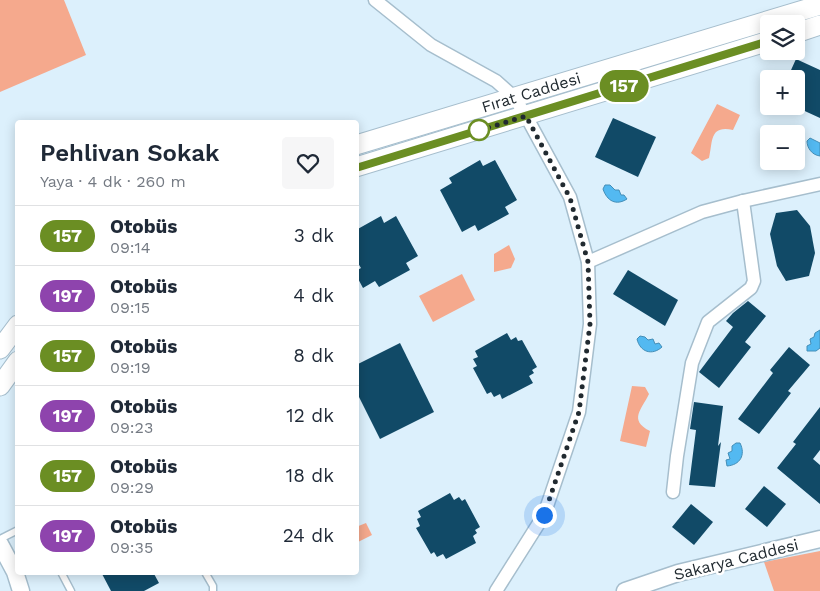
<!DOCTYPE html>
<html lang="tr">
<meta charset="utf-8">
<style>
:root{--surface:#fff;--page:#f6f6f7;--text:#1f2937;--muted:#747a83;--line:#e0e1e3}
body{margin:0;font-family:"Work Sans",sans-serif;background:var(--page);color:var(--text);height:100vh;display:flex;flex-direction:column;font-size:19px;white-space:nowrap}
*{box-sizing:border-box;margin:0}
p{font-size:16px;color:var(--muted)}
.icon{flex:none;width:28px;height:28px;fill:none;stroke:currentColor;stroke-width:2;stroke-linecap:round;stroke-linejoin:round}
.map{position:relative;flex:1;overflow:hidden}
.side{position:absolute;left:15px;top:120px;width:344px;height:455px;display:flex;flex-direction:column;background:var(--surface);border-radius:5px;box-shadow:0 2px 12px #0003}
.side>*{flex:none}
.badge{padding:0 10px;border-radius:16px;font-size:18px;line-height:32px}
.tools{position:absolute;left:760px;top:15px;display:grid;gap:10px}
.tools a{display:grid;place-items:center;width:45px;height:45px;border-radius:5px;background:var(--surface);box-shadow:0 2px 12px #0003;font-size:25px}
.you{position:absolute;width:25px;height:25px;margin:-12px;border:4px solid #fff;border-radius:50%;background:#1a73e8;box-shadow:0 0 0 8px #1a73e833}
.map>.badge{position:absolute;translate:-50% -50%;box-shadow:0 0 0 2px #fff}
.round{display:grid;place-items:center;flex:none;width:52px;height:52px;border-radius:5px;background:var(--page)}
.head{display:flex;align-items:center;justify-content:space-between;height:85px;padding:0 25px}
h1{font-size:24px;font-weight:600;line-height:38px}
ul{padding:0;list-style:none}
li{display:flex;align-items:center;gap:15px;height:60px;padding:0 25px;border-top:1px solid var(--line)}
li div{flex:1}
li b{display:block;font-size:19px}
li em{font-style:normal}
li .badge{min-width:55px;font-weight:700;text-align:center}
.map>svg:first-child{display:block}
.green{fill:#f5a98d}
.water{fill:#53b9f1;stroke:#448eb7}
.building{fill:#114a67}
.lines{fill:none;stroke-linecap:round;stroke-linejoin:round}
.service-casing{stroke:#a6becd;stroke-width:9}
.minor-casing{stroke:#a6becd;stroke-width:15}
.tertiary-casing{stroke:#a6becd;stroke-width:19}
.secondary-casing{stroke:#a6becd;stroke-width:21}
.service{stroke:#fff;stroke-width:6}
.minor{stroke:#fff;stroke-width:12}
.tertiary{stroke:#fff;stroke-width:16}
.secondary{stroke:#fff;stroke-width:19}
.line-casing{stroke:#fff;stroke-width:11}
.line{stroke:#6b8e23;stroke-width:8}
.walk{stroke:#212a30;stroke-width:5;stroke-dasharray:0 9}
.stop-dot{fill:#fff;stroke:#6b8e23;stroke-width:2.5}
.labels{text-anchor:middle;stroke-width:5;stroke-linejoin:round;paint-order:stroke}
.street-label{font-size:16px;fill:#212a30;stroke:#fff}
</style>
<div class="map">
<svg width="820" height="591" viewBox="0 0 820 591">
<rect width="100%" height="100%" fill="#dcf0fc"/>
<g class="green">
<path d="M0 0H64L86 55 0 92Z"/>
<path d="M717 104 740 115 733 130C709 125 713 142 709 158L702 161 691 153Z"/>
<path d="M509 245 515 259 511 268 494 272V254Z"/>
<path d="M462 274 475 300 433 322 419 296Z"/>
<path d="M632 386 645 387 649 394C642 409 628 420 650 431L646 447 620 441Z"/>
<path d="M366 523 372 535 356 543V527Z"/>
<path d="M820 551V591H774L764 562Z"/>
</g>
<g class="water">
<path d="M810 138 820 143V156C812 155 807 148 807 141Z"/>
<path d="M605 185H610L615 190H619L621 195H624L627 199C616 206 607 201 603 189Z"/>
<path d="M820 330V348L816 351H807V346L811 344 810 339 814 337 815 333Z"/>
<path d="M640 336 645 337 648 340 653 339 655 344 659 343 662 347C652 356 640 352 637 339Z"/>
<path d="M736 443H740C746 455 740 465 727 466L726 460 730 459 728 453 732 451V446Z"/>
</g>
<g class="building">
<path d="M796 59 820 70V118L796 107V79H787Z"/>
<path d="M613 118 656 137 638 177 595 157Z"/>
<path d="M480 160 483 166 495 160 517 200 505 207 509 214 478 231 475 225 462 232 440 190 452 183 449 178Z"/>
<path d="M797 210 810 226 815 253 809 276 786 281 777 266 770 234 776 213Z"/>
<path d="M381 216 384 223 396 216 418 256 406 263 410 270 379 287 375 281 363 288 356 275V271L361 268 356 260V230Z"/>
<path d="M628 270 678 300 665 326 613 294Z"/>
<path d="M748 301 766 316 745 342 751 347 719 388 699 372 733 327 726 321 733 313Z"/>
<path d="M507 333 511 340 516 337 518 341 522 340 537 367 532 370 534 373 529 376 533 383 502 399 500 394 494 397 491 392 487 394 473 368 477 366 473 359 478 357 475 351Z"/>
<path d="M400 343 434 412 380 439 356 391V365Z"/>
<path d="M789 347 810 365 788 391 791 393 759 434 738 419 773 373 770 370Z"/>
<path d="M694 402 723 406 718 446 721 442 715 487 689 485 696 430 690 429Z"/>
<path d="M820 407V450L813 459 820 465V504L777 468 796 444 793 442Z"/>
<path d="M764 486 786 504 767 527 745 509Z"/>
<path d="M450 493 454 500 459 497 462 501 465 499 480 527 475 530 477 533 473 536 476 543 446 559 443 554 437 557 434 552 431 554 416 528 420 526 417 519 421 517 418 511Z"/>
<path d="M691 504 713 522 694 545 672 527Z"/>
<path d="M101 572H153L159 583 144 591H111Z"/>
</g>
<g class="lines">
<g class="service-casing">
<g id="service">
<path d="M0 539 18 530"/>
<path d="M61 572 71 591"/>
<path d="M206 574 213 586V591"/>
</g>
</g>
<g class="minor-casing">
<g id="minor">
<path d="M375 0 431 45 496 81 514 97 526 116 570 197 588 262 590 324 579 412 544 515 496 591"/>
<path d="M588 262 702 212 743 201 820 184"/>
<path d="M673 492 677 456 692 363 708 322 751 288 754 281 743 201"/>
</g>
</g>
<g class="tertiary-casing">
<g id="tertiary">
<path d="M0 544 15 572 21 591"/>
<path d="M625 591 678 573 820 539"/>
</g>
</g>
<g class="secondary-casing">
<g id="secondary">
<path d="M796 33 820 25"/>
<path d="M356 145 820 5"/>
<path d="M356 167 769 41"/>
<path d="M0 349 18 325"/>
<path d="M0 386 18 361"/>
</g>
</g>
<use href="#service" class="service"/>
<use href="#minor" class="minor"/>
<use href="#tertiary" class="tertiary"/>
<use href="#secondary" class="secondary"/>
</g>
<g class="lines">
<g class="line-casing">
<path id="line" d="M356 168 769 41"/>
</g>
<use href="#line" class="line"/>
<path class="walk" d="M479 130 471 133 526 116 570 198 588 262 590 324 579 412 544 515"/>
</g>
<circle class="stop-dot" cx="479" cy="130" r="10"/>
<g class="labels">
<g class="street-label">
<text transform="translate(531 92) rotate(-17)" y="6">Fırat Caddesi</text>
<text transform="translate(736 559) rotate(-14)" y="6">Sakarya Caddesi</text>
</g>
</g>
</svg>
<div class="tools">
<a><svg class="icon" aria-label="layers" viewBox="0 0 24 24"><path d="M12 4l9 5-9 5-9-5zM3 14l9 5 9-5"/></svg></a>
<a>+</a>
<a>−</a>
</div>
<div class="you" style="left:544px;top:515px"></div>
<b class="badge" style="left:624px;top:86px;background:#6b8e23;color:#fff">157</b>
<section class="side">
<div class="head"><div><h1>Pehlivan Sokak</h1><p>Yaya · 4 dk · 260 m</p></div><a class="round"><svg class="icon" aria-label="heart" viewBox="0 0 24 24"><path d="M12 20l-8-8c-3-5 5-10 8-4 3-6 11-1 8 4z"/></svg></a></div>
<ul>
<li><span class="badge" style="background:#6b8e23;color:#fff">157</span><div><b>Otobüs</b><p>09:14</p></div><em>3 dk</em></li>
<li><span class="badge" style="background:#8e44ad;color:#fff">197</span><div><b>Otobüs</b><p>09:15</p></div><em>4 dk</em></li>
<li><span class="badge" style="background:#6b8e23;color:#fff">157</span><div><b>Otobüs</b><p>09:19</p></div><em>8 dk</em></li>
<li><span class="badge" style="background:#8e44ad;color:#fff">197</span><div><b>Otobüs</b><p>09:23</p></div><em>12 dk</em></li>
<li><span class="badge" style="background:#6b8e23;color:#fff">157</span><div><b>Otobüs</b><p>09:29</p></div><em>18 dk</em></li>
<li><span class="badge" style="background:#8e44ad;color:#fff">197</span><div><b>Otobüs</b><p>09:35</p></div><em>24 dk</em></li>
</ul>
</section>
</div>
